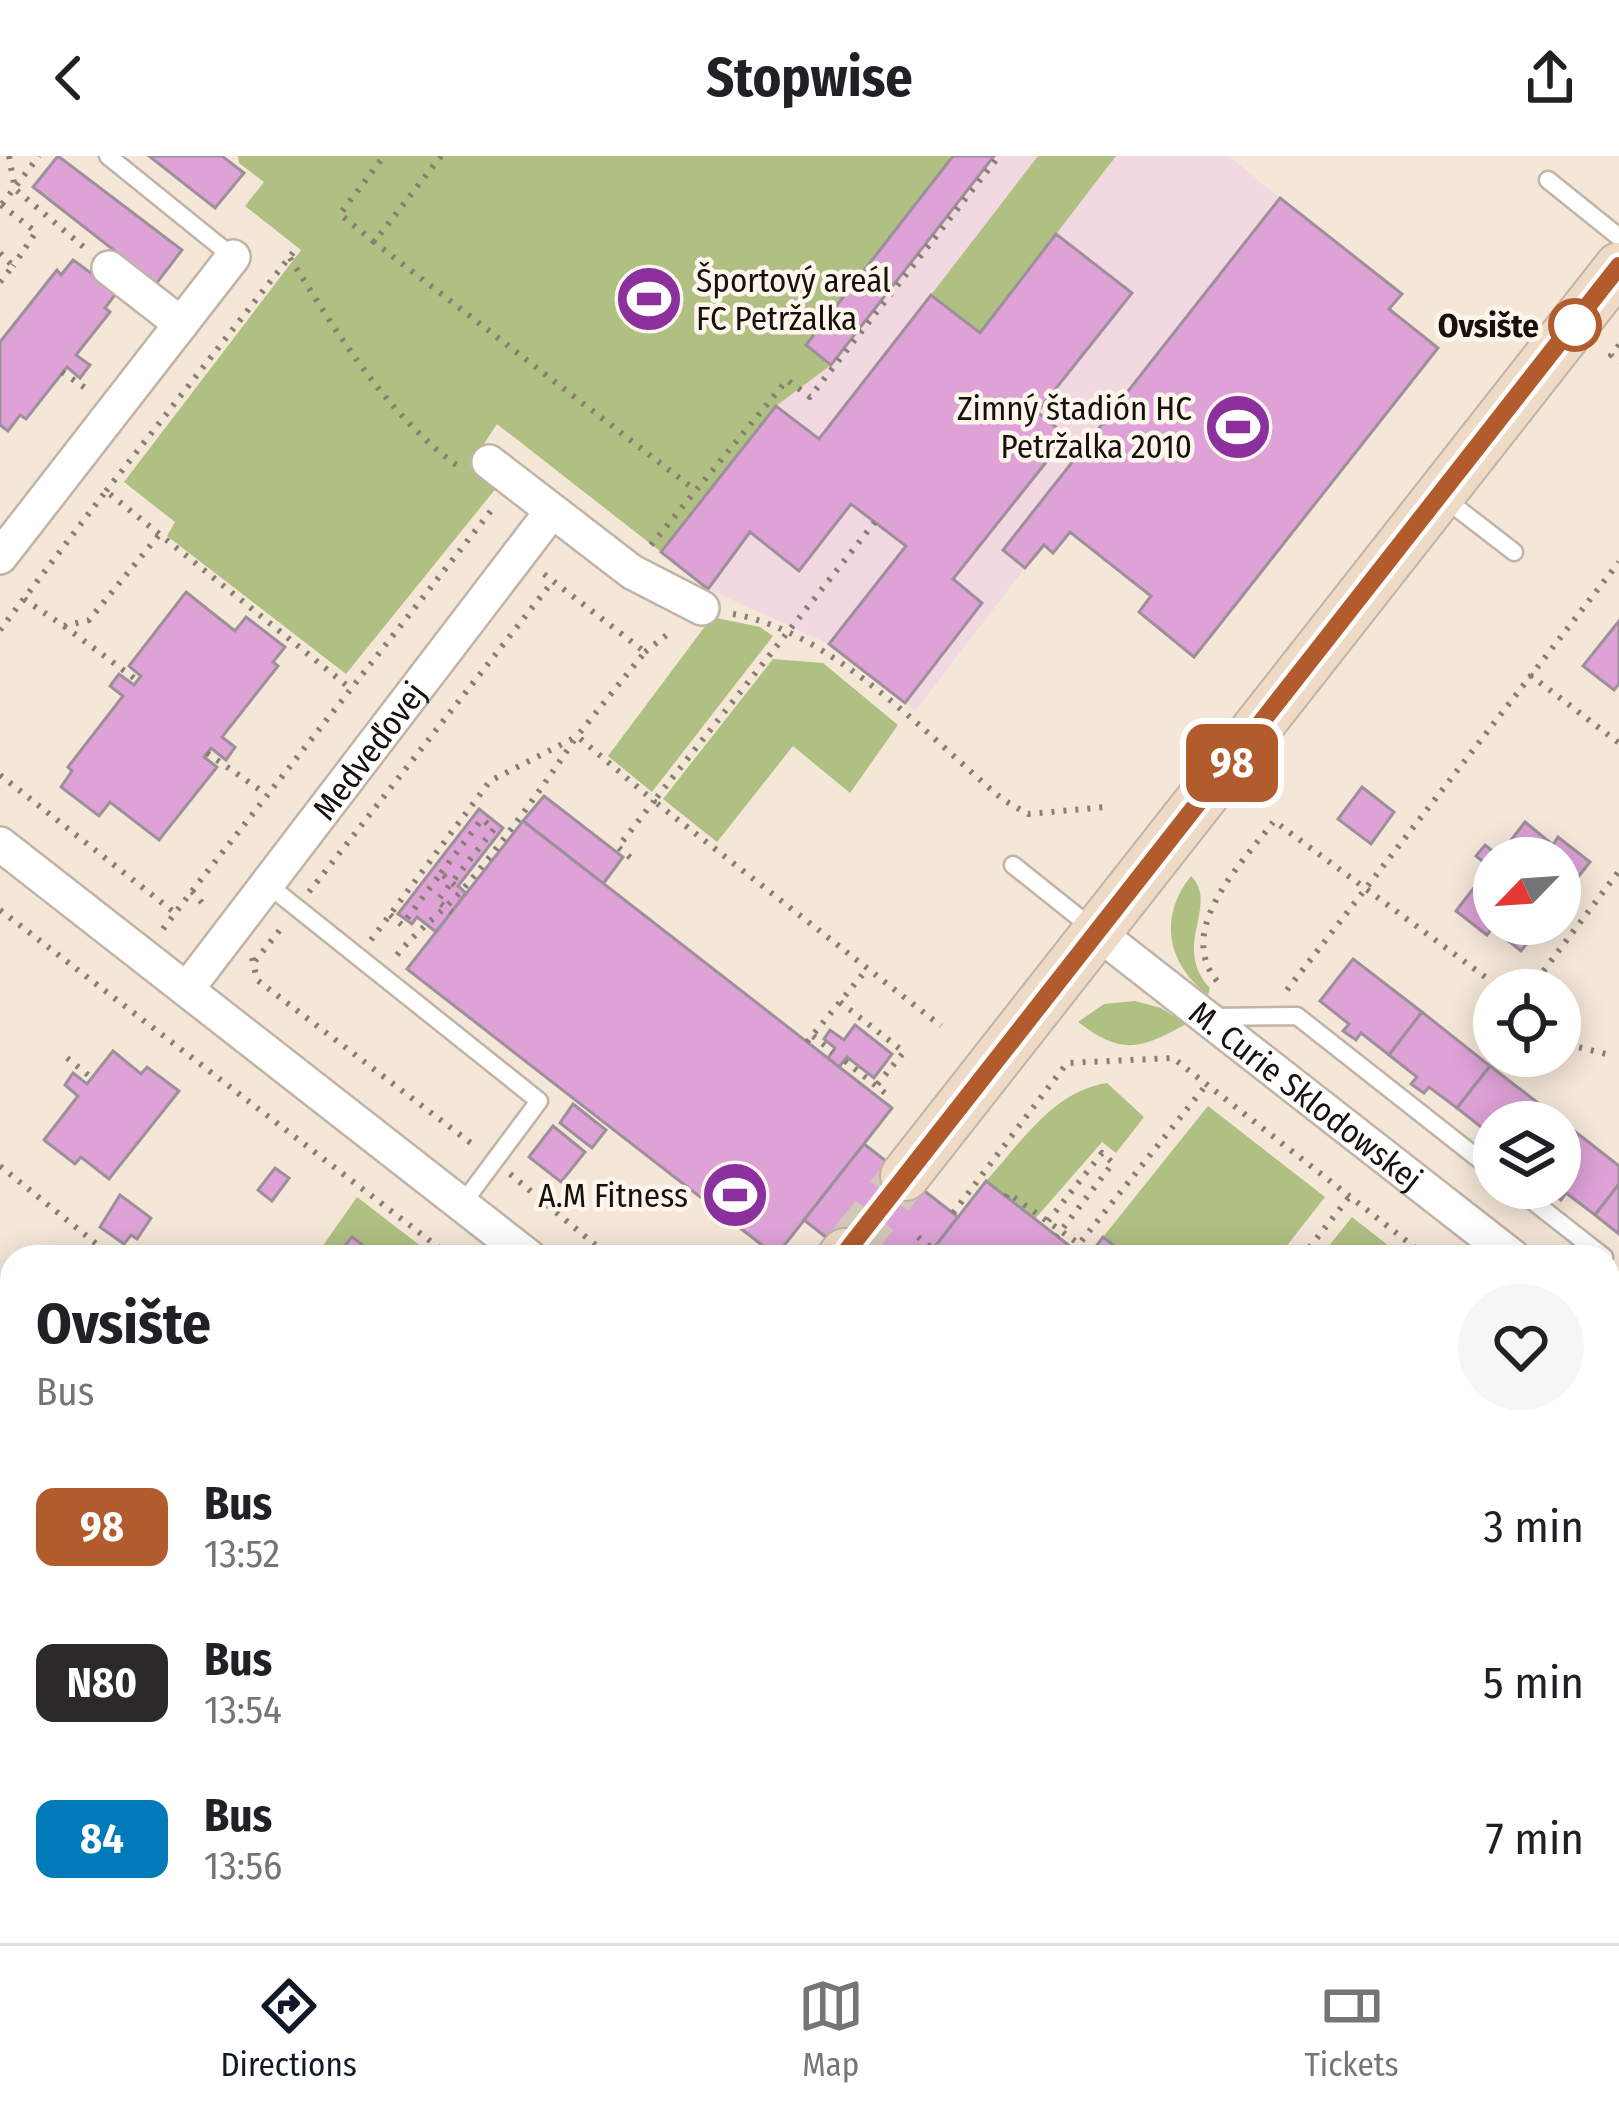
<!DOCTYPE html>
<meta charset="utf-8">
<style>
:root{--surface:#fff;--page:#f6f6f6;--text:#202124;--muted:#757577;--line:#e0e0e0;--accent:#111827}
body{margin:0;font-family:"Fira Sans Condensed",sans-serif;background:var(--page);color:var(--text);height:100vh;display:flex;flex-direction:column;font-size:45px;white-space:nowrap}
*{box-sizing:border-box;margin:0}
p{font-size:39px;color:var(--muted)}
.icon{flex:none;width:66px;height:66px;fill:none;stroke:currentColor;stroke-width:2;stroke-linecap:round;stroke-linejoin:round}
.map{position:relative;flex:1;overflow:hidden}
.panel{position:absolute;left:0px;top:1089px;width:1620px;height:699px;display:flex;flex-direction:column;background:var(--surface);border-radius:36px 36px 0 0;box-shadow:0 6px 30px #0003}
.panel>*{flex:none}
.badge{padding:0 24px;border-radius:18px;font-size:42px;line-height:78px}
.needle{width:78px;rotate:245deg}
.fabs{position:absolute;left:1473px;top:681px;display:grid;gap:24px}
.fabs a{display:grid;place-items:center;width:108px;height:108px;border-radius:50%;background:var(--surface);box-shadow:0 6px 30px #0003;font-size:60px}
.map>.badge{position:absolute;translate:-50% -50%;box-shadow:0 0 0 6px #fff}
.round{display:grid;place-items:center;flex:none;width:126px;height:126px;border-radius:63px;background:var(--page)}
.overview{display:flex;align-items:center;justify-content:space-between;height:204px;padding:0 36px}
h1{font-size:57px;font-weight:700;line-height:90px}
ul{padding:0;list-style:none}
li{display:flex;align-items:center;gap:36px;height:156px;padding:0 36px}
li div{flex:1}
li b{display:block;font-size:45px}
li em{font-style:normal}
li .badge{min-width:132px;font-weight:700;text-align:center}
header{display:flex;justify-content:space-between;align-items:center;height:156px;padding:0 36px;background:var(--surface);font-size:54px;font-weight:700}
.menu{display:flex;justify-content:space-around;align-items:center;height:168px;border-top:3px solid var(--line);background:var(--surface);font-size:33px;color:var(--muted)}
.menu a{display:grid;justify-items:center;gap:6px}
.menu .selected{color:var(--accent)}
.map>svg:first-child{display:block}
.education{fill:#f1d8e1}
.green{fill:#b0c083}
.building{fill:#dea2d7;stroke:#9d8f9b;stroke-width:3}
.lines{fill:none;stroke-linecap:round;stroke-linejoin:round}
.secondary-tunnel{stroke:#d4c7b9;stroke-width:48;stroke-dasharray:48 24;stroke-linecap:butt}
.lane-casing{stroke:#c1b3a6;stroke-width:21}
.street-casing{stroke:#c1b3a6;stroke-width:38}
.secondary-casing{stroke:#c1b3a6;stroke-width:52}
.path{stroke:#887f74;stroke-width:6;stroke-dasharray:3 9;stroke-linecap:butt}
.lane{stroke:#fff;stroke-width:16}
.street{stroke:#fff;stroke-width:33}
.secondary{stroke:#eedac5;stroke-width:48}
.path-bridge{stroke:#887f74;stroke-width:6;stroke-dasharray:3 9;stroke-linecap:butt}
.line-casing{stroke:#fff;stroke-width:27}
.line{stroke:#b25c2e;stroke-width:18}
.stop-dot{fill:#fff;stroke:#b25c2e;stroke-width:6}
.labels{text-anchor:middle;stroke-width:9;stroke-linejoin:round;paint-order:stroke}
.poi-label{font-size:33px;fill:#16110c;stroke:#fef5ec;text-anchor:end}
.stop-label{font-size:33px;font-weight:bold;fill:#16110c;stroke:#fef5ec;text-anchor:end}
.street-label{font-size:33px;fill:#16110c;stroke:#fef5ec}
</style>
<header><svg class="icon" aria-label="back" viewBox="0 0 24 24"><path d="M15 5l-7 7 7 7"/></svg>Stopwise<svg class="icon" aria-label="share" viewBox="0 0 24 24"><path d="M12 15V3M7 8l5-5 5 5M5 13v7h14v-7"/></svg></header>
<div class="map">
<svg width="1619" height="1787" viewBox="0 0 1619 1787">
<rect width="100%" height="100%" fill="#f5e7d8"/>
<path class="education" d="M994 0H1229L1280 42 1003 394 1025 412 915 555 829 488 708 433 661 396 776 250 831 209Z"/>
<g class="green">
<path d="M238 0H994L831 209 776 250 661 396 497 268 470 309 497 331 346 518 167 380 175 366 124 326 301 94 245 50 264 26 239 7Z"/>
<path d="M1038 0H1116L980 177 931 139Z"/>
<path d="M712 461 760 471 773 480 652 636 608 600Z"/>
<path d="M773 503 823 507 898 569 850 637 793 590 717 686 663 643Z"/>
<path d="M1191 720C1220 749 1171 790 1210 832L1208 839C1167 808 1158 761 1191 720Z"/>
<path d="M1135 845 1161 852 1186 868C1140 894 1121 899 1078 866L1104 848Z"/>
<path d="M1107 927 1144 961 1116 997 1102 986 1035 1063 986 1025C1021 987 1053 935 1107 927Z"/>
<path d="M1208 950 1325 1041 1278 1101H1129L1103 1081Z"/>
<path d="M357 1041 435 1101H393L386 1096 378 1101 352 1081 336 1101H315Z"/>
<path d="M1352 1061 1403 1101H1320Z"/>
<path d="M781 1776H1114L1105 1787H772Z"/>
<path d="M1423 1776H1607L1619 1787H1414Z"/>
</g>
<g class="building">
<path d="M58 0 182 94 156 128 125 104 109 102 115 95 33 31Z"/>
<path d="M149 0H222L244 17 215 52Z"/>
<path d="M953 0H994L831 209 806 189Z"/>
<path d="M1280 42 1402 138 1389 153 1438 192 1194 501 1139 456 1151 440 1070 376 1053 397 1044 389 1025 412 1003 394Z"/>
<path d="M1056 78 1132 137 1037 256 1067 280 953 423 982 447 905 547 829 488 906 390 851 348 799 415 750 376 708 433 661 396 776 250 819 283 931 139 980 177Z"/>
<path d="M73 104 117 136 105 152 110 156 76 199 90 209 80 222 67 211 26 263 20 259 8 275 0 269V186L57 114 61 119Z"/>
<path d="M186 436 235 475 246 461 285 491 273 506 278 510 222 581 235 591 226 604 211 592 204 601 217 611 159 684 110 646 99 660 61 631 72 615 68 611 123 540 110 530 119 518 134 529 141 520 129 510Z"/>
<path d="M1619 465V528L1614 534 1583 510Z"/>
<path d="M1362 631 1394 656 1371 688 1338 663Z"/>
<path d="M544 640 623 701 603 728 523 665Z"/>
<path d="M479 653 503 672 458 730 466 737 436 776 417 761 412 768 398 758Z"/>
<path d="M523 665 892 952 776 1100 407 813Z"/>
<path d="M1525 666 1553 689 1558 681 1590 706 1560 744V702H1494V768H1542L1521 795 1492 772 1487 779 1456 755 1490 711 1476 700 1485 689 1499 700Z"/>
<path d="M1353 803 1422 856 1389 899 1361 877 1356 884 1343 875 1349 868 1320 845Z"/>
<path d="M1422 856 1490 910 1457 952 1429 931 1424 937 1411 928 1417 921 1389 899Z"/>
<path d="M855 869 892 898 874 922 847 901 839 911 828 902 835 892 824 883 830 874 844 884Z"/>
<path d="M113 895 141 918 147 911 179 935 109 1023 81 1001 75 1008 44 984 78 940 65 929 73 917 87 928Z"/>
<path d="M1490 910 1559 963 1557 966H1494L1492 991 1480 981 1485 974 1457 952Z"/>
<path d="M573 948 606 974 592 992 560 967Z"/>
<path d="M1559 963 1619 1010V1028L1595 1059 1566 1037 1561 1044 1549 1034 1560 1032Z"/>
<path d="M553 970 585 996 561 1026 529 1001Z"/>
<path d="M864 988 958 1061 927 1101H851L804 1064Z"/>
<path d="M275 1012 289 1022 272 1045 258 1034Z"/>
<path d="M986 1025 1000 1036 1084 1101H927Z"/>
<path d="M1619 1028V1078L1595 1059Z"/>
<path d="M120 1039 151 1062 137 1083 131 1079 124 1088 100 1071Z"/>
<path d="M352 1081 378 1101H336Z"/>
<path d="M1103 1081 1129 1101H1088Z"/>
<path d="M2 1399 12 1406V1511L0 1526Z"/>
<path d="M1619 1456V1517L1608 1508V1470Z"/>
<path d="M1619 1528V1627L1608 1642V1534L1612 1537Z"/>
<path d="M676 1776H705L719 1787H668Z"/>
<path d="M1376 1776H1423L1414 1787H1390Z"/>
</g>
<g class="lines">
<path class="secondary-tunnel" d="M845 1097 905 1020"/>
<g class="lane-casing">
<g id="lane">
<path d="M108 0 233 101"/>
<path d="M1548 24 1619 81"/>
<path d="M1444 342 1514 396"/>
<path d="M1013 709 1092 772"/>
<path d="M267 728 539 945 463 1047"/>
<path d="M1212 861 1297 860 1494 1015"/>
<path d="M1516 1032 1604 1101"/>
<path d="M1608 1346 1619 1331"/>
<path d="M1171 1787 1180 1776"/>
</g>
</g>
<g class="street-casing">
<g id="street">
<path d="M109 112 181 168"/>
<path d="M489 306 632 416 702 452"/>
<path d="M0 401 233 101"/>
<path d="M0 688 529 1101"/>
<path id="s1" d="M1098 777 1513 1101"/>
<path id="s2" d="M187 833 552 355"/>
<path d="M1608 1175 1619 1184"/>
<path d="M538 1776 551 1787"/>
</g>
</g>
<g class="secondary-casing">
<g id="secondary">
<path d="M905 1020 1619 111"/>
<path d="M842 1101 845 1097"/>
<path d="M111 1787 137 1776"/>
</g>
</g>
<g class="path">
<path d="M9 0 15 33 87 94"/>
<path d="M441 0 374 86 695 334"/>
<path d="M2 48 39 0"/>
<path d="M1 49 36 76 13 110"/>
<path d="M374 86 340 58 384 0"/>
<path d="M0 97 13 110 0 126"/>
<path d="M290 102C337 177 386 258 459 311"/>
<path d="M1619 189 1611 199 1619 207"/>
<path d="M62 216 91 236"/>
<path d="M106 335 295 94"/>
<path d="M875 366 654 645 941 870"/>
<path d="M651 389 787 224 810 241 999 0"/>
<path d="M544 418 645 496 577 580 654 645 618 691 633 704"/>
<path d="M24 443 64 470 89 464 159 379"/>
<path d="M733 458C831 475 927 579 1002 643L1028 658 1106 651"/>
<path d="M64 470 138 525"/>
<path d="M0 474 106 335 350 532"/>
<path d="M645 496 673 474"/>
<path d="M1530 519 1619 587"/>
<path d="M207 597 266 638"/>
<path d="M0 619 175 757"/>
<path d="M192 735 494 351"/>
<path d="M309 736 553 425"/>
<path d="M0 754 451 1101"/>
<path d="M390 759 402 769 441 717 461 735"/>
<path d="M163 773 192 735 207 753"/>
<path d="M371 784 490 625 574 582"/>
<path d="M397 799C417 774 443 756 464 732 505 684 542 632 577 580"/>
<path d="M252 802 257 824 476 991"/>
<path d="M255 805 283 770"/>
<path d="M1217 825C1174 773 1243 706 1274 665L1503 834"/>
<path d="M1287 834 1619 406"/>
<path d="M1529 834 1619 715"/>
<path d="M840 846 904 896 876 930"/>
<path d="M1560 877 1578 891 1606 898"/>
<path d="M813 880 833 896"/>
<path d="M807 886 867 813"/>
<path d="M67 902 92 922"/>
<path d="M845 905 890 941"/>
<path d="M0 1010 99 1090 100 1101"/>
<path d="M510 1018 610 1101"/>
<path d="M1006 1041 1008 1037 1079 1088 1207 928"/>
<path d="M953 1057 1067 907 1173 902 1427 1101"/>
<path d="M918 1081 943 1101"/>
<path d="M301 1101 308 1092 319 1101"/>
<path d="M1302 1101 1350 1040"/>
<path d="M1608 1242 1619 1251"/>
<path d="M0 1257 12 1266"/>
<path d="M0 1354 12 1338"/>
<path d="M0 1359 12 1369"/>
<path d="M1608 1427 1619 1413"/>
<path d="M0 1559 12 1543"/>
<path d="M1608 1763 1619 1772"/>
<path d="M395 1776 396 1787"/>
<path d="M455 1776 470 1787"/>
<path d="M589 1776 603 1787"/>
<path d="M759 1787 768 1776"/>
<path d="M1116 1787 1124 1776"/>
</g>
<use href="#lane" class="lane"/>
<use href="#street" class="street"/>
<use href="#secondary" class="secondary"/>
<g class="path-bridge">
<path d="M441 717 482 663 494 673 437 745 452 756"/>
<path d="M1048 1065 1102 997 1113 1007 1057 1080"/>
</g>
</g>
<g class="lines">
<g class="line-casing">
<path id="line" d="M842 1101 1619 110"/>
</g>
<use href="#line" class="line"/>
</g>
<defs>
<g id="stadium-disc" transform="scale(3.45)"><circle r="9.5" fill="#8b309c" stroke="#fef5ec"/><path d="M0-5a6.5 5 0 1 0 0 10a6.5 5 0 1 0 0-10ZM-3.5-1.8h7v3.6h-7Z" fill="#fff"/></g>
</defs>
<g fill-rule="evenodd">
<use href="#stadium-disc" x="649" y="143"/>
<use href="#stadium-disc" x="1238" y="271"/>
<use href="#stadium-disc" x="735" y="1039"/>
</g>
<circle class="stop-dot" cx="1575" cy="169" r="24"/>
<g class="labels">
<g class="poi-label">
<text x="696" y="136" text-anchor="start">Športový areál<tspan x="696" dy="38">FC Petržalka</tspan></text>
<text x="1192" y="264">Zimný štadión HC<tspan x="1192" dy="38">Petržalka 2010</tspan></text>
<text x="688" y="1051">A.M Fitness</text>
</g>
<g class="stop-label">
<text x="1539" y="181">Ovsište</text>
</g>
<g class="street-label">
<text dy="12" stroke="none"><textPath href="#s2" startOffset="300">Medveďovej</textPath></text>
<text dy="12" stroke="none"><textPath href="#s1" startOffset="264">M. Curie Sklodowskej</textPath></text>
</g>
</g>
</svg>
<div class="fabs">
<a><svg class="needle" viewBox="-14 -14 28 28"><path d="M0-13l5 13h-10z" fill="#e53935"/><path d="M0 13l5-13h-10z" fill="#757577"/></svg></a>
<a><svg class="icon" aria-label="locate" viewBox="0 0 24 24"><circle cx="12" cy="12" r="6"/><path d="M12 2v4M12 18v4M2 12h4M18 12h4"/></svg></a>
<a><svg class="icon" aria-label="layers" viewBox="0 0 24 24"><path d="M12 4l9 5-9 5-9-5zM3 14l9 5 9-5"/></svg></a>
</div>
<b class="badge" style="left:1232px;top:607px;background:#b25c2e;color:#fff">98</b>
<section class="panel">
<div class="overview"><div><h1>Ovsište</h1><p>Bus</p></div><a class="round"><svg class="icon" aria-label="heart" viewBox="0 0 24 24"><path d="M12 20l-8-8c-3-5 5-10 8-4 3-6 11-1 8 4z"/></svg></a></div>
<ul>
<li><span class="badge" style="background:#b25c2e;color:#fff">98</span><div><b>Bus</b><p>13:52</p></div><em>3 min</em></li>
<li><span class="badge" style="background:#2b2a29;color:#fff">N80</span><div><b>Bus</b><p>13:54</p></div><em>5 min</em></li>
<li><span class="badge" style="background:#007ab8;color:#fff">84</span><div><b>Bus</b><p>13:56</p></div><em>7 min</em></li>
</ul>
</section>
</div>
<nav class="menu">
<a class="selected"><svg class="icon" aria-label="directions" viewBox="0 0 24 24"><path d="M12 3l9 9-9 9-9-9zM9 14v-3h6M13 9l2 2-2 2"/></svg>Directions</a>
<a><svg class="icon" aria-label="map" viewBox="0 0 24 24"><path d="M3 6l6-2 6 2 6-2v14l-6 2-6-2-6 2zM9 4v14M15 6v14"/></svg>Map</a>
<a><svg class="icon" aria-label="tickets" viewBox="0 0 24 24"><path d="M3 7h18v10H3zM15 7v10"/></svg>Tickets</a>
</nav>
